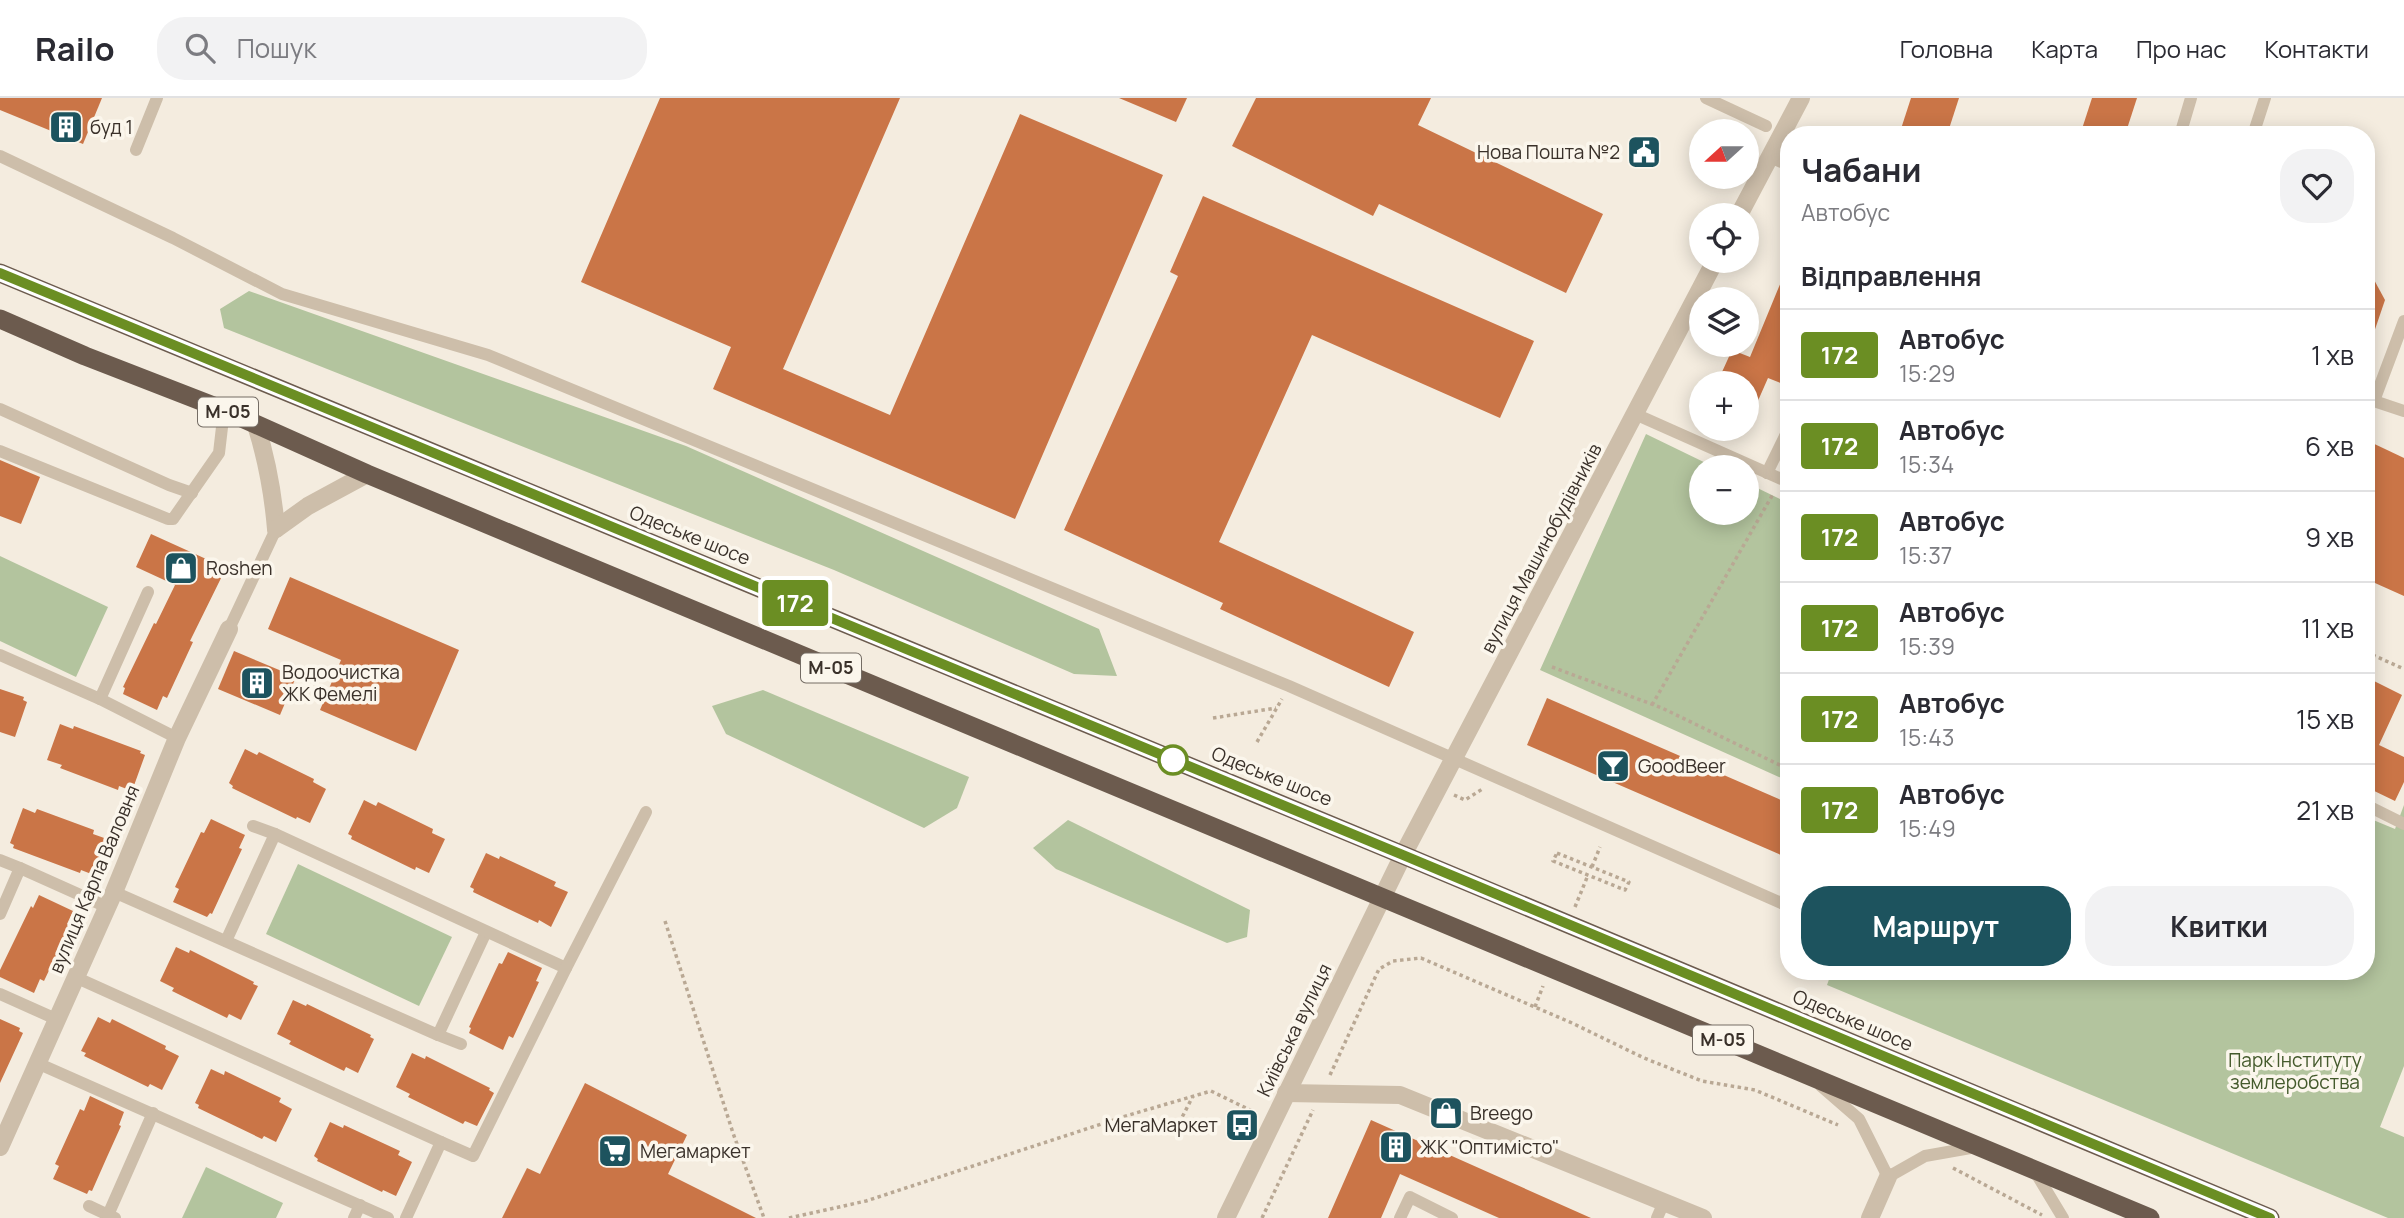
<!DOCTYPE html>
<html lang="uk">
<meta charset="utf-8">
<style>
:root{--surface:#fff;--page:#f2f2f3;--text:#2b2b33;--muted:#7c7c81;--line:#e1e1e2;--accent:#1d535e}
body{margin:0;font-family:Manrope,sans-serif;background:var(--page);color:var(--text);height:100vh;display:flex;flex-direction:column;font-size:26px;white-space:nowrap}
*{box-sizing:border-box;margin:0}
p{font-size:23px;color:var(--muted)}
.icon{flex:none;width:38px;height:38px;fill:none;stroke:currentColor;stroke-width:2;stroke-linecap:round;stroke-linejoin:round}
.map{position:relative;flex:1;overflow:hidden}
.sheet{position:absolute;left:1780px;top:28px;width:595px;height:854px;display:flex;flex-direction:column;background:var(--surface);border-radius:28px;box-shadow:0 4px 18px #0003}
.sheet>*{flex:none}
.badge{padding:0 14px;border-radius:5px;font-size:24px;line-height:46px}
.needle{width:46px;rotate:249deg}
.fabs{position:absolute;left:1689px;top:21px;display:grid;gap:14px}
.fabs a{display:grid;place-items:center;width:70px;height:70px;border-radius:50%;background:var(--surface);box-shadow:0 4px 18px #0003;font-size:35px}
.map>.badge{position:absolute;translate:-50% -50%;box-shadow:0 0 0 4px #fff}
h2{padding:0 21px;font-size:26px;line-height:63px}
.round{display:grid;place-items:center;flex:none;width:74px;height:74px;border-radius:28px;background:var(--page)}
.head{display:flex;align-items:center;justify-content:space-between;height:119px;padding:0 21px}
h1{font-size:33px;font-weight:700;line-height:52px}
.action{display:flex;gap:14px;margin-top:auto;padding:14px 21px}
.action a{flex:1;height:80px;border-radius:28px;background:var(--accent);color:#fff;font-size:28px;font-weight:700;line-height:80px;text-align:center}
.action a+a{background:var(--page);color:var(--text)}
ul{padding:0;list-style:none}
li{display:flex;align-items:center;gap:21px;height:91px;padding:0 21px;border-top:2px solid var(--line)}
li div{flex:1}
li b{display:block;font-size:26px}
li em{font-style:normal}
li .badge{min-width:77px;font-weight:700;text-align:center}
header{display:flex;align-items:center;gap:42px;box-sizing:border-box;height:98px;padding:0 35px;background:var(--surface);border-bottom:2px solid var(--line)}
header strong{font-size:33px}
nav{display:flex;gap:38px;margin-inline-start:auto;font-size:24px}
.search{width:490px;height:63px;background:var(--page);display:flex;align-items:center;gap:18px;box-sizing:border-box;padding:0 24px;border-radius:28px;color:var(--muted);font-size:26px}
.map>svg:first-child{display:block}
.green{fill:#b3c49e}
.building{fill:#ca7547}
.lines{fill:none;stroke-linecap:round;stroke-linejoin:round}
.path{stroke:#b9a894;stroke-width:3.5;stroke-dasharray:3.5 3.5;stroke-linecap:butt}
.service{stroke:#cdbeaa;stroke-width:12}
.minor{stroke:#cdbeaa;stroke-width:18}
.tertiary{stroke:#cdbeaa;stroke-width:18}
.trunk{stroke:#6c5b4e;stroke-width:19}
.line-casing{stroke:#fff;stroke-width:16}
.line{stroke:#6b8e23;stroke-width:10}
.stop-dot{fill:#fff;stroke:#6b8e23;stroke-width:3.5}
.labels{text-anchor:middle;stroke-width:7;stroke-linejoin:round;paint-order:stroke}
.shield{fill:#fbf6ec;stroke:#746c64;stroke-width:2}
.shield-label{font-size:18px;font-weight:bold;fill:#3a312a}
.poi-label{font-size:19px;fill:#3a312a;stroke:#fbf6ec;text-anchor:start}
.street-label{font-size:19px;fill:#3a312a;stroke:#fbf6ec}
.park-label{font-size:19px;fill:#445a2c;stroke:#fbf6ec}
</style>
<header>
<strong>Railo</strong>
<div class="search"><svg class="icon" aria-label="search" viewBox="0 0 24 24"><circle cx="10" cy="10" r="6"/><path d="M15 15l6 6"/></svg>Пошук</div>
<nav><a>Головна</a><a>Карта</a><a>Про нас</a><a>Контакти</a></nav>
</header>
<div class="map">
<svg width="2404" height="1120" viewBox="0 0 2404 1120">
<rect width="100%" height="100%" fill="#f4ecdf"/>
<g class="green">
<path d="M249 193 686 348 1099 531 1117 578 1074 576 834 472 224 230 220 211Z"/>
<path d="M1646 336 1714 369H1701V415H1746L1747 385 1788 405V683L1540 572Z"/>
<path d="M0 458 108 509 76 579 0 543Z"/>
<path d="M763 592 969 679 957 710 924 730 726 636 712 608Z"/>
<path d="M2404 707V968L2380 1029 2404 1039V1120H2388L1827 887 1832 873H2366V719L2395 731Z"/>
<path d="M1068 722 1250 812 1247 839 1227 845 1056 771 1033 750Z"/>
<path d="M298 766 452 839 419 908 266 836Z"/>
<path d="M206 1069 283 1105 276 1120H182Z"/>
</g>
<g class="building">
<path d="M0 0H102L83 46 0 12Z"/>
<path d="M660 0H900L783 271 890 317 1020 16 1163 77 1015 421 713 291 731 249 581 184Z"/>
<path d="M1119 0H1187L1176 24Z"/>
<path d="M1256 0H1431L1418 27 1603 116 1566 195 1379 106 1373 118 1232 48Z"/>
<path d="M1911 0H1959L1947 37H1899Z"/>
<path d="M2092 0H2137L2125 37H2080Z"/>
<path d="M1203 98 1534 243 1500 320 1312 237 1219 444 1414 534 1389 589 1220 511 1223 505 1064 432 1178 178 1170 174Z"/>
<path d="M1788 167V273L1783 286 1768 280 1746 330V285H1717L1732 252 1750 259Z"/>
<path d="M2366 167 2385 202 2369 249 2366 248Z"/>
<path d="M2366 342 2404 360V498L2366 481Z"/>
<path d="M0 362 40 379 21 426 0 418Z"/>
<path d="M151 436 226 470 190 543 193 544 167 600 163 598 157 612 123 596 125 590 123 589 154 525 156 526 175 487 136 469Z"/>
<path d="M290 479 459 552 416 653 320 612 341 562 268 531Z"/>
<path d="M234 553 296 579 280 617 218 591Z"/>
<path d="M2366 579 2402 597 2379 647 2404 659V684L2395 703 2366 689Z"/>
<path d="M0 591 24 599 23 602 27 604 15 639 0 634Z"/>
<path d="M1547 600 1788 705V760L1527 647Z"/>
<path d="M60 626 73 631 74 628 141 653 140 655 145 657 132 693 119 688 118 692 60 670 62 667 47 662Z"/>
<path d="M245 651 257 657 259 654 314 681 313 684 326 691 310 725 297 719 296 721 232 690 233 688 229 685Z"/>
<path d="M364 702 376 708 378 704 433 731 432 735 445 741 429 775 416 769 415 772 351 741 352 738 348 736Z"/>
<path d="M23 710 35 715 37 711 94 732 93 736 107 741 94 777 81 772 80 775 13 750 14 747 10 745Z"/>
<path d="M211 721 245 737 239 750 242 751 212 816 210 815 207 819 173 804 179 791 175 789 201 734 204 735Z"/>
<path d="M486 755 499 761 500 758 556 784 554 788 568 794 551 829 539 822 538 825 473 794 474 791 470 789Z"/>
<path d="M39 797 73 813 67 826 70 828 44 883 40 881 34 895 0 879V872L31 808 33 810Z"/>
<path d="M176 849 189 855 190 852 254 884 253 886 258 888 241 922 229 916 227 920 172 893 174 890 160 883Z"/>
<path d="M508 854 542 870 536 883 539 884 513 940 509 938 503 952 469 935 471 930 469 929 499 865 502 866Z"/>
<path d="M293 902 306 908 307 906 371 937 370 939 374 941 358 975 346 969 344 973 289 946 291 943 277 936Z"/>
<path d="M98 919 110 925 112 921 166 948 165 951 179 958 162 992 150 986 148 989 84 958 86 955 81 953Z"/>
<path d="M0 921 20 930 19 933 23 935 0 985Z"/>
<path d="M412 955 425 961 426 958 490 990 489 992 494 995 477 1028 465 1023 463 1026 408 999 410 996 396 989Z"/>
<path d="M211 971 224 977 225 973 281 1000 279 1004 292 1011 276 1044 264 1038 262 1041 198 1010 199 1007 195 1005Z"/>
<path d="M585 985 687 1037 668 1076 756 1120H502L527 1070 540 1076Z"/>
<path d="M90 998 124 1014 119 1027 121 1028 107 1059 92 1093 89 1092 87 1096 53 1081 59 1068 55 1066 80 1011 84 1013Z"/>
<path d="M1371 1022 1591 1120H1499L1400 1076 1381 1120H1328Z"/>
<path d="M330 1024 343 1030 344 1027 400 1053 398 1057 412 1064 396 1098 383 1092 382 1094 317 1063 318 1061 314 1058Z"/>
</g>
<g class="lines">
<g class="path">
<path d="M2366 554 2404 571"/>
<path d="M1552 569 1662 610 1788 671"/>
<path d="M1652 607 1773 396"/>
<path d="M1213 620 1276 610"/>
<path d="M1257 644 1282 601"/>
<path d="M1454 697 1465 702 1484 690"/>
<path d="M1557 755 1629 784 1625 792 1553 763Z"/>
<path d="M1592 769 1600 749"/>
<path d="M1575 809 1588 777"/>
<path d="M665 823 733 1035 764 1120"/>
<path d="M1535 909 1543 888"/>
<path d="M1330 977 1379 871 1393 863 1421 860 1572 925 1644 960 1702 983 1755 992 1838 1027"/>
<path d="M1176 1031 1193 998"/>
<path d="M1953 1070 2042 1117"/>
<path d="M789 1120 866 1103 1129 1017 1211 993 1254 1014"/>
<path d="M1262 1120 1313 1012"/>
</g>
<g class="service">
<path d="M1706 0 1766 28"/>
<path d="M2180 37 2191 0"/>
<path d="M2253 37 2265 0"/>
<path d="M136 52 157 0"/>
<path d="M0 58 173 140 282 196 488 257 1289 588 1788 808"/>
<path d="M1770 59 1788 67"/>
<path d="M2368 301 2404 313"/>
<path d="M2374 303 2404 223"/>
<path d="M0 311 169 387 192 395"/>
<path d="M1635 316 1788 384"/>
<path d="M0 353 168 421H173L219 355 224 312"/>
<path d="M1767 375 1788 332"/>
<path d="M229 531 276 431"/>
<path d="M0 557 100 601 148 494"/>
<path d="M100 601 177 640"/>
<path d="M2366 707 2404 726"/>
<path d="M253 728 275 736"/>
<path d="M0 762 20 770 0 816"/>
<path d="M20 770 107 809"/>
<path d="M114 794 438 937 486 834"/>
<path d="M226 843 275 736 566 870"/>
<path d="M75 879 441 1044"/>
<path d="M0 896 56 921"/>
<path d="M438 937 461 946"/>
<path d="M37 965 388 1120"/>
<path d="M1821 988 1859 1021 1888 1079 1925 1058 1976 1049"/>
<path d="M2034 1072 2063 1120"/>
<path d="M89 1108 108 1117"/>
<path d="M115 1120 108 1117 153 1015"/>
<path d="M354 1120 360 1107"/>
<path d="M406 1120 441 1044 473 1058 566 870 646 714"/>
<path d="M1400 1120 1410 1099 1452 1120"/>
<path d="M1657 1120 1664 1104"/>
</g>
<g class="minor">
<path d="M256 327C267 362 273 395 276 431"/>
<path d="M276 431 308 408 367 376"/>
<path d="M1286 995 1400 997 1703 1120"/>
<path d="M0 1049 114 794 177 640 229 531"/>
<path d="M1870 1120 1888 1079"/>
</g>
<g class="tertiary">
<path d="M1739 117 1801 0"/>
<path d="M1226 1120 1403 757 1715 163"/>
</g>
<g class="trunk">
<path d="M0 175 1403 757 2270 1120"/>
<path d="M0 221 85 258 224 312 367 376 2150 1120"/>
</g>
</g>
<g class="lines">
<g class="line-casing">
<path id="line" d="M0 175 1403 757 2270 1120"/>
</g>
<use href="#line" class="line"/>
</g>
<defs>
<g id="building-square" transform="scale(1.75)"><rect x="-9" y="-9" width="18" height="18" rx="4" fill="#1d535e" stroke="#fbf6ec"/><path d="M-4-6H4V6H1V3H-1V6H-4ZM-2.5-4.3h1.7v1.8h-1.7ZM.8-4.3h1.7v1.8H.8ZM-2.5-1h1.7V.8h-1.7ZM.8-1h1.7V.8H.8Z" fill="#fff"/></g>
<g id="civic-square" transform="scale(1.75)"><rect x="-9" y="-9" width="18" height="18" rx="4" fill="#1d535e" stroke="#fbf6ec"/><path d="M-.6-6.5H3V-4.5H.6V-3L4-1V1h2V6H-6V1h2V-1L-.6-3ZM-1.2 2.5V6h2.4V2.5Z" fill="#fff"/></g>
<g id="shop-square" transform="scale(1.75)"><rect x="-9" y="-9" width="18" height="18" rx="4" fill="#1d535e" stroke="#fbf6ec"/><path d="M-5-2.5h2.3a2.7 3.5 0 0 1 5.4 0H5L5.5 6h-11ZM-1.5-2.5h3a1.5 2.3 0 0 0-3 0Z" fill="#fff"/></g>
<g id="bar-square" transform="scale(1.75)"><rect x="-9" y="-9" width="18" height="18" rx="4" fill="#1d535e" stroke="#fbf6ec"/><path d="M-6-5H6L.8 .8V4.5H3.5V6h-7V4.5H-.8V.8Z" fill="#fff"/></g>
<g id="bus-square" transform="scale(1.75)"><rect x="-9" y="-9" width="18" height="18" rx="4" fill="#1d535e" stroke="#fbf6ec"/><path d="M-5-6H5V4H4V6H2V4H-2V6H-4V4H-5ZM-3.5-4V0h7V-4ZM-3.5 1.2v1.5H-2V1.2ZM2 1.2v1.5H3.5V1.2Z" fill="#fff"/></g>
<g id="supermarket-square" transform="scale(1.75)"><rect x="-9" y="-9" width="18" height="18" rx="4" fill="#1d535e" stroke="#fbf6ec"/><path d="M-6-5.5h2.5l.6 2H6L4.5 2H-2.5L-4.4-4H-6ZM-1.5 3.2a1.3 1.3 0 1 0 .1 0ZM3 3.2a1.3 1.3 0 1 0 .1 0Z" fill="#fff"/></g>
</defs>
<g fill-rule="evenodd">
<use href="#building-square" x="66" y="29"/>
<use href="#civic-square" x="1644" y="54"/>
<use href="#shop-square" x="181" y="470"/>
<use href="#building-square" x="257" y="585"/>
<use href="#bar-square" x="1613" y="668"/>
<use href="#shop-square" x="1446" y="1015"/>
<use href="#bus-square" x="1242" y="1027"/>
<use href="#building-square" x="1396" y="1049"/>
<use href="#supermarket-square" x="615" y="1053"/>
</g>
<circle class="stop-dot" cx="1173" cy="662" r="14"/>
<g class="labels">
<g class="shield">
<rect x="198" y="299.5" width="60" height="29" rx="5"/>
<rect x="801" y="555.5" width="60" height="29" rx="5"/>
<rect x="1693" y="927.5" width="60" height="29" rx="5"/>
</g>
<g class="shield-label">
<text x="228" y="320">М-05</text>
<text x="831" y="576">М-05</text>
<text x="1723" y="948">М-05</text>
</g>
<g class="poi-label">
<text x="90" y="36">буд 1</text>
<text x="1620" y="61" text-anchor="end">Нова Пошта №2</text>
<text x="206" y="477">Roshen</text>
<text x="282" y="581">Водоочистка<tspan x="282" dy="22">ЖК Фемелі</tspan></text>
<text x="1638" y="675">GoodBeer</text>
<text x="1470" y="1022">Breego</text>
<text x="1218" y="1034" text-anchor="end">МегаМаркет</text>
<text x="1420" y="1056">ЖК "Оптимісто"</text>
<text x="640" y="1060">Мегамаркет</text>
</g>
<g class="street-label">
<text transform="translate(690 437) rotate(22)" y="7">Одеське шосе</text>
<text transform="translate(1541 450) rotate(-62)" y="7">вулиця Машинобудівників</text>
<text transform="translate(1272 678) rotate(22)" y="7">Одеське шосе</text>
<text transform="translate(94 781) rotate(-67)" y="7">вулиця Карпа Валовня</text>
<text transform="translate(1853 922) rotate(23)" y="7">Одеське шосе</text>
<text transform="translate(1294 932) rotate(-64)" y="7">Київська вулиця</text>
</g>
<g class="park-label">
<text x="2295" y="969">Парк Інституту<tspan x="2295" dy="22">землеробства</tspan></text>
</g>
</g>
</svg>
<div class="fabs">
<a><svg class="needle" viewBox="-14 -14 28 28"><path d="M0-13l5 13h-10z" fill="#e53935"/><path d="M0 13l5-13h-10z" fill="#7c7c81"/></svg></a>
<a><svg class="icon" aria-label="locate" viewBox="0 0 24 24"><circle cx="12" cy="12" r="6"/><path d="M12 2v4M12 18v4M2 12h4M18 12h4"/></svg></a>
<a><svg class="icon" aria-label="layers" viewBox="0 0 24 24"><path d="M12 4l9 5-9 5-9-5zM3 14l9 5 9-5"/></svg></a>
<a>+</a>
<a>−</a>
</div>
<b class="badge" style="left:795px;top:505px;background:#6b8e23;color:#fff">172</b>
<section class="sheet">
<div class="head"><div><h1>Чабани</h1><p>Автобус</p></div><a class="round"><svg class="icon" aria-label="heart" viewBox="0 0 24 24"><path d="M12 20l-8-8c-3-5 5-10 8-4 3-6 11-1 8 4z"/></svg></a></div>
<h2>Відправлення</h2>
<ul>
<li><span class="badge" style="background:#6b8e23;color:#fff">172</span><div><b>Автобус</b><p>15:29</p></div><em>1 хв</em></li>
<li><span class="badge" style="background:#6b8e23;color:#fff">172</span><div><b>Автобус</b><p>15:34</p></div><em>6 хв</em></li>
<li><span class="badge" style="background:#6b8e23;color:#fff">172</span><div><b>Автобус</b><p>15:37</p></div><em>9 хв</em></li>
<li><span class="badge" style="background:#6b8e23;color:#fff">172</span><div><b>Автобус</b><p>15:39</p></div><em>11 хв</em></li>
<li><span class="badge" style="background:#6b8e23;color:#fff">172</span><div><b>Автобус</b><p>15:43</p></div><em>15 хв</em></li>
<li><span class="badge" style="background:#6b8e23;color:#fff">172</span><div><b>Автобус</b><p>15:49</p></div><em>21 хв</em></li>
</ul>
<div class="action"><a>Маршрут</a><a>Квитки</a></div>
</section>
</div>
